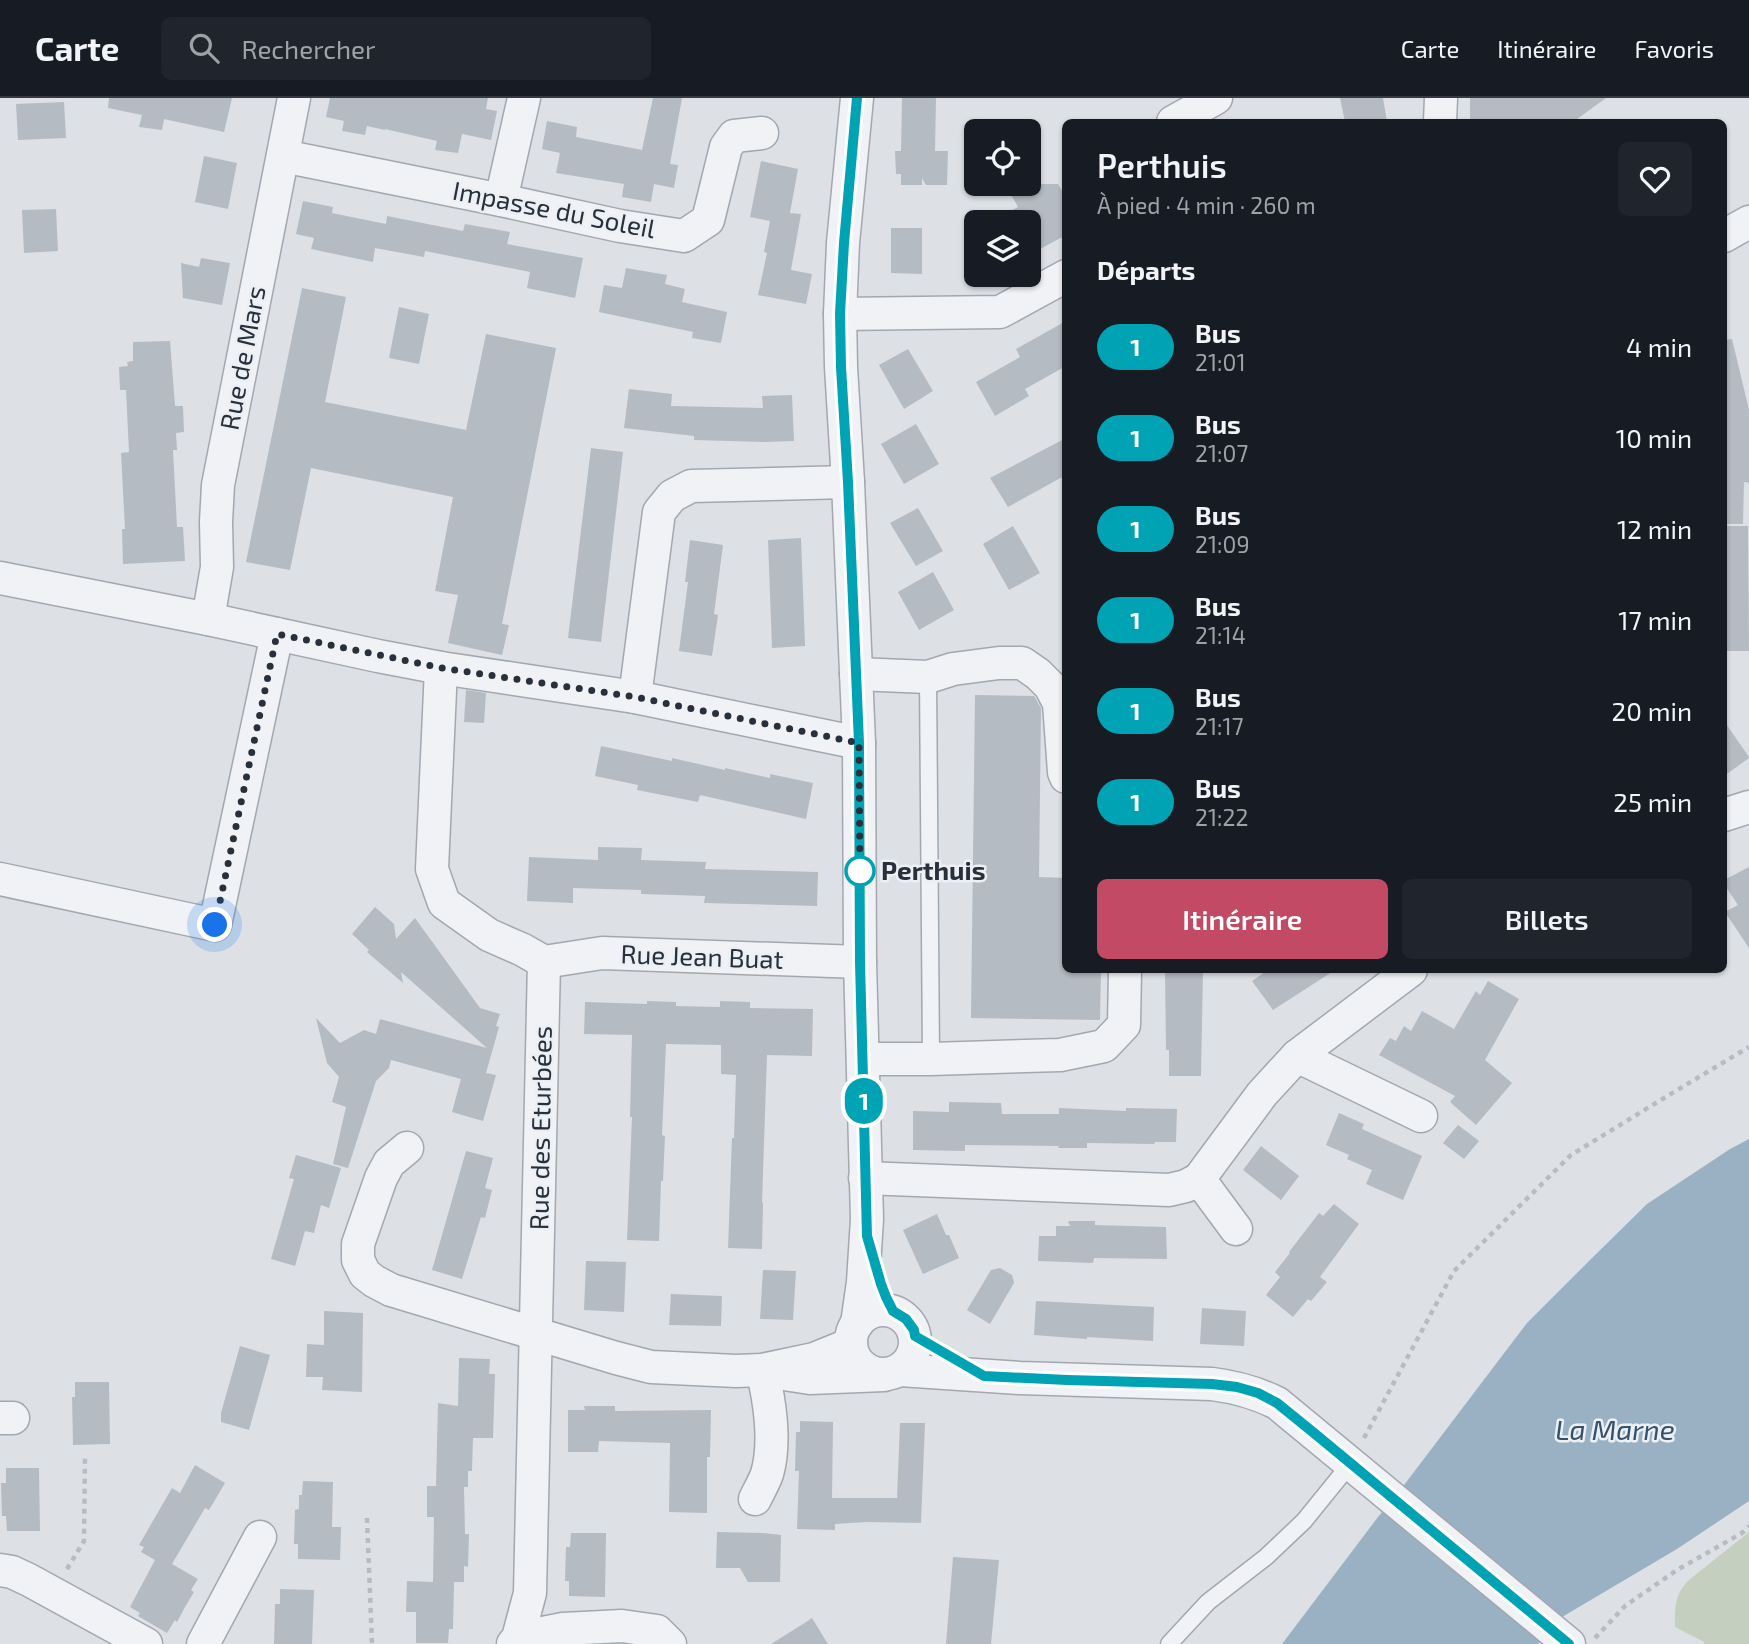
<!DOCTYPE html>
<html lang="fr">
<meta charset="utf-8">
<style>
:root{--surface:#171b24;--page:#20242c;--text:#f1f3f6;--muted:#9ea1a6;--line:#363941;--accent:#c34a65}
body{margin:0;font-family:"Exo 2",sans-serif;background:var(--page);color:var(--text);height:100vh;display:flex;flex-direction:column;font-size:26px;white-space:nowrap}
*{box-sizing:border-box;margin:0}
p{font-size:23px;color:var(--muted)}
.icon{flex:none;width:38px;height:38px;fill:none;stroke:currentColor;stroke-width:2;stroke-linecap:round;stroke-linejoin:round}
.map{position:relative;flex:1;overflow:hidden}
.sheet{position:absolute;left:1062px;top:21px;width:665px;height:854px;display:flex;flex-direction:column;background:var(--surface);border-radius:10px;box-shadow:0 2px 5px #0004}
.sheet>*{flex:none}
.badge{padding:0 14px;border-radius:23px;font-size:24px;line-height:46px}
.buttons{position:absolute;left:964px;top:21px;display:grid;gap:14px}
.buttons a{display:grid;place-items:center;width:77px;height:77px;border-radius:10px;background:var(--surface);box-shadow:0 2px 5px #0004;font-size:35px}
.you{position:absolute;width:35px;height:35px;margin:-18px;border:5px solid #fff;border-radius:50%;background:#1a73e8;box-shadow:0 0 0 10px #1a73e833}
.map>.badge{position:absolute;translate:-50% -50%;box-shadow:0 0 0 4px #fff}
h2{padding:0 35px;font-size:26px;line-height:63px}
.round{display:grid;place-items:center;flex:none;width:74px;height:74px;border-radius:10px;background:var(--page)}
.summary{display:flex;align-items:center;justify-content:space-between;height:119px;padding:0 35px}
h1{font-size:33px;font-weight:600;line-height:52px}
.action{display:flex;gap:14px;margin-top:auto;padding:14px 35px}
.action a{flex:1;height:80px;border-radius:10px;background:var(--accent);color:#fff;font-size:28px;font-weight:600;line-height:80px;text-align:center}
.action a+a{background:var(--page);color:var(--text)}
ul{padding:0;list-style:none}
li{display:flex;align-items:center;gap:21px;height:91px;padding:0 35px}
li div{flex:1}
li b{display:block;font-size:26px}
li em{font-style:normal}
li .badge{min-width:77px;font-weight:700;text-align:center}
header{display:flex;align-items:center;gap:42px;box-sizing:border-box;height:98px;padding:0 35px;background:var(--surface);border-bottom:2px solid var(--line)}
header strong{font-size:33px}
nav{display:flex;gap:38px;margin-inline-start:auto;font-size:24px}
.search{width:490px;height:63px;background:var(--page);display:flex;align-items:center;gap:18px;box-sizing:border-box;padding:0 24px;border-radius:10px;color:var(--muted);font-size:26px}
.map>svg:first-child{display:block}
.green{fill:#c4cfbf}
.water{fill:#9ab1c4}
.building{fill:#b5bbc2}
.lines{fill:none;stroke-linecap:round;stroke-linejoin:round}
.lane-casing{stroke:#a3a8af;stroke-width:19}
.street-casing{stroke:#a3a8af;stroke-width:35}
.path{stroke:#b8bcc1;stroke-width:4.5;stroke-dasharray:5 5;stroke-linecap:butt}
.lane{stroke:#f0f2f5;stroke-width:16}
.street{stroke:#f0f2f5;stroke-width:32}
.line-casing{stroke:#fff;stroke-width:16}
.line{stroke:#00a3b4;stroke-width:10}
.walk{stroke:#28303b;stroke-width:7;stroke-dasharray:0 12.6}
.stop-dot{fill:#fff;stroke:#00a3b4;stroke-width:3.5}
.labels{text-anchor:middle;stroke-width:5;stroke-linejoin:round;paint-order:stroke}
.street-label{font-size:26px;fill:#28303b;stroke:#ecf0f4}
.stop-label{font-size:26px;font-weight:bold;fill:#28303b;stroke:#ecf0f4;text-anchor:start}
.water-label{font-size:28px;font-style:italic;fill:#35526c;stroke:#ecf0f4}
</style>
<header>
<strong>Carte</strong>
<div class="search"><svg class="icon" aria-label="search" viewBox="0 0 24 24"><circle cx="10" cy="10" r="6"/><path d="M15 15l6 6"/></svg>Rechercher</div>
<nav><a>Carte</a><a>Itinéraire</a><a>Favoris</a></nav>
</header>
<div class="map">
<svg width="1749" height="1546" viewBox="0 0 1749 1546">
<rect width="100%" height="100%" fill="#dde1e6"/>
<path class="green" d="M1749 1434V1546H1704V1544L1675 1529C1675 1509 1674 1497 1689 1482Z"/>
<path class="water" d="M1749 1041V1403L1677 1451 1557 1522 1538 1546H1282L1378 1419 1398 1395 1527 1225 1592 1160 1647 1106 1730 1051Z"/>
<g class="building">
<path d="M109 0H232L224 34 164 21 162 32 139 29 142 17 108 10Z"/>
<path d="M330 0H488L486 11 497 13 491 42 462 36 458 55 435 52 437 43 385 31V32L367 28 365 37 342 33 344 23 326 19Z"/>
<path d="M653 0H682L670 66 678 67 674 90 654 86 651 104 622 99 624 86 556 75 560 55 542 51 547 23 577 29 576 39 642 52Z"/>
<path d="M902 0H936L935 53H948L947 87H926L922 80V87H901V76H896L895 53H901Z"/>
<path d="M1340 0H1383L1387 24H1345Z"/>
<path d="M1470 0H1606L1573 24H1470Z"/>
<path d="M64 4 66 40 18 42 16 6Z"/>
<path d="M204 58 237 65 228 111 195 104Z"/>
<path d="M761 63 798 71 790 115 801 116 791 172 812 176 806 206 758 197 767 155 764 154 770 123 750 119Z"/>
<path d="M1005 86H1058L1066 99V137L1029 157V124H990L1018 109Z"/>
<path d="M303 103 333 109 332 115 386 126 387 118 463 133 465 126 510 134 507 146 583 160 575 200 527 190 530 174 425 153 424 159 375 150 373 164 311 151 314 140 296 136Z"/>
<path d="M56 111 58 153 24 155 22 112Z"/>
<path d="M891 130H922V176L891 175Z"/>
<path d="M201 160 230 165 222 207 183 200 181 165 199 169Z"/>
<path d="M626 170 667 177 665 186 685 191 682 204 727 214 721 245 692 240 693 234 599 214 604 187 622 190Z"/>
<path d="M302 190 346 199 325 304 466 332 486 236 556 250 502 526 509 527 502 557 448 545 458 497 435 493 453 399 311 370 290 472 246 464Z"/>
<path d="M399 209 429 216 419 266 389 260Z"/>
<path d="M1066 223V268L1025 291 1029 298 995 318 976 284 1020 259 1016 251Z"/>
<path d="M1732 241 1749 312V385L1744 384 1743 426H1724V242Z"/>
<path d="M170 243 175 308H183L184 334 176 335 177 352H173L177 429H183L185 463 123 466 122 431H125L121 355 129 354 126 292H120L119 269 128 268 127 264 133 263V244Z"/>
<path d="M908 251 933 293 904 311 879 267Z"/>
<path d="M629 291 672 296 671 308 763 310 762 298 792 297 794 343 764 344 694 342V338L624 330Z"/>
<path d="M916 326 939 366 904 386 881 346Z"/>
<path d="M1066 340V377L1008 409 990 380Z"/>
<path d="M591 350 623 354 601 544 568 540Z"/>
<path d="M918 410 943 453 916 468 890 425Z"/>
<path d="M1013 428 1040 475 1009 492 983 446Z"/>
<path d="M1724 428H1748L1749 553H1724Z"/>
<path d="M801 440 805 548 772 550 768 442Z"/>
<path d="M690 442 723 447 714 516 718 517 712 558 679 553 688 484H685Z"/>
<path d="M933 474 954 512 919 532 898 494Z"/>
<path d="M466 592 486 595 484 625 464 624Z"/>
<path d="M975 597 1034 598 1041 610 1039 779 1066 780V872H1101L1100 922 971 920Z"/>
<path d="M1724 623 1749 659V660L1724 678Z"/>
<path d="M601 648 672 663V660L725 672V670L770 680V676L813 685 806 721 700 697 698 704 637 692 638 687 595 678Z"/>
<path d="M598 749 642 750 641 762 706 764 705 771 818 774 817 808 704 805 705 798 641 796V792L573 790V805L527 803 529 759 598 762Z"/>
<path d="M1749 769V850L1725 814 1738 807 1724 786V782Z"/>
<path d="M375 809 394 826 396 841 415 820 480 910 500 916 496 928 499 929 486 975 496 977 483 1023 452 1014 461 981 391 962 389 970 376 983 348 1070 333 1066 346 1009 332 1004 339 979 327 965 316 920 340 945 364 932 376 936 380 921 487 950 401 874 403 885 367 854 369 852 352 836Z"/>
<path d="M1165 872H1203L1201 978H1169V952H1166Z"/>
<path d="M1268 872H1335L1273 912 1252 883Z"/>
<path d="M1488 883 1519 901 1485 962 1512 985 1476 1027 1450 1004 1455 998 1379 957 1390 940 1396 943 1404 928 1411 933 1422 913 1454 931 1476 893 1480 897Z"/>
<path d="M647 903 676 904V908L720 909V903L750 904V910L813 911 812 958 767 957 762 1104 763 1105 762 1151 728 1150 732 1040H734L736 977 721 976V947L666 946 662 1037 665 1038 663 1083H661L659 1143 627 1142 632 1019H630L632 937 584 936 585 904 647 906Z"/>
<path d="M949 1004 1001 1005 1002 1016H1059V1010L1126 1013V1010L1177 1011 1176 1044H1155L1154 1046 1087 1045V1050H1058L1059 1048 965 1047V1053L913 1052V1013L949 1014Z"/>
<path d="M1339 1015 1364 1026 1362 1031 1422 1058 1403 1102 1366 1086 1372 1072 1347 1061 1349 1057 1326 1047Z"/>
<path d="M1458 1027 1479 1043 1464 1061 1443 1045Z"/>
<path d="M1261 1048 1299 1078 1281 1102 1243 1072Z"/>
<path d="M466 1053 493 1060 485 1090 492 1092 485 1120 481 1119 462 1181 432 1172Z"/>
<path d="M296 1057 341 1070 329 1110 321 1107 314 1135 305 1133 295 1168 271 1161 294 1081 289 1080Z"/>
<path d="M1334 1106 1359 1126 1320 1179 1327 1184 1311 1203 1308 1201 1293 1219 1266 1197 1280 1179 1275 1174 1290 1155 1289 1154 1319 1115 1323 1118Z"/>
<path d="M937 1116 946 1137H949L959 1160 923 1176 903 1132Z"/>
<path d="M1068 1123H1095V1127L1166 1129 1167 1161 1094 1160 1093 1165 1038 1163 1039 1138H1056V1128H1070Z"/>
<path d="M586 1163 626 1164 624 1214 584 1212Z"/>
<path d="M1000 1170 1012 1177 1014 1185 990 1226 967 1212 991 1172Z"/>
<path d="M763 1172 796 1173 793 1222 760 1221Z"/>
<path d="M671 1196 722 1198 721 1228 669 1227Z"/>
<path d="M1036 1203 1154 1209 1153 1243 1087 1239V1241L1034 1237Z"/>
<path d="M1202 1210 1246 1213 1244 1248 1200 1246Z"/>
<path d="M324 1213 363 1215 362 1294 322 1292 323 1279H306L307 1246 324 1247Z"/>
<path d="M240 1248 270 1257 249 1332 221 1324V1315Z"/>
<path d="M459 1260 490 1261 489 1276H495L493 1340H473L472 1373H468V1389H464L465 1436H469L468 1469 464 1468V1484H454L453 1531H449L448 1545H416V1514H406L407 1483 433 1484 434 1419H427V1388H436L438 1305 458 1308Z"/>
<path d="M75 1284H109L110 1346 73 1347 72 1299H75Z"/>
<path d="M584 1308H615V1313L711 1312 710 1359H707V1415L669 1414 670 1345 599 1343 598 1354H568V1312H585Z"/>
<path d="M800 1323 833 1324 832 1400H897L900 1325H925L921 1425 867 1424 835 1426V1432L797 1431 799 1373H795L796 1334H800Z"/>
<path d="M195 1367 225 1385 209 1412 205 1410 172 1466 198 1481 191 1492 194 1494 185 1509 177 1524 175 1522 167 1535 138 1518 140 1515 130 1509 155 1462 141 1454 144 1449 139 1447 172 1390 180 1395Z"/>
<path d="M6 1370H39L40 1433H7L6 1418H2L1 1385H6Z"/>
<path d="M303 1383 333 1384 332 1429H341L340 1462 298 1461V1446H294L295 1412 299 1411V1397H302Z"/>
<path d="M717 1434 763 1435 781 1437 780 1484H748L740 1470H716Z"/>
<path d="M571 1435H606L605 1499 569 1498V1483H565L566 1449H570Z"/>
<path d="M953 1459 999 1462 991 1546H946Z"/>
<path d="M280 1491 314 1492 312 1546H274L275 1506H280Z"/>
<path d="M812 1520 828 1546H771L803 1526Z"/>
</g>
<g class="lines">
<g class="lane-casing">
<g id="lane">
<path d="M928 579 931 961"/>
<path d="M1169 1546 1208 1504 1266 1459 1304 1423 1351 1365"/>
</g>
</g>
<g class="street-casing">
<g id="street">
<path d="M1173 24 1216 0"/>
<path d="M1440 24 1441 0"/>
<path d="M283 58 501 102 620 128 684 138 708 122 726 49 734 38 762 35"/>
<path d="M501 102 524 0"/>
<path d="M1724 138 1749 124"/>
<path d="M840 216 1000 214 1066 178"/>
<path d="M0 480 208 521 378 558 441 570 635 599 859 645"/>
<path d="M208 521 217 469 216 424 218 387 294 0"/>
<path d="M441 570 432 771 444 805 489 837 523 852 544 864"/>
<path d="M856 576 928 579 953 571 999 565H1022L1038 576 1050 588 1059 605 1064 674 1066 679"/>
<path d="M635 599 659 414 672 398 691 388 848 384"/>
<path d="M1724 717 1749 709"/>
<path d="M0 781 215 827 277 536"/>
<path d="M544 864 602 855 860 864"/>
<path d="M1297 958 1421 1018"/>
<path d="M863 961H931L1060 957 1104 948 1124 927 1125 872"/>
<path d="M407 1050 389 1065 381 1080 358 1146V1162L365 1176 374 1183 391 1192 616 1260 651 1269 736 1273 762 1272 814 1261 851 1246"/>
<path d="M865 1080 1169 1092 1186 1088 1199 1081 1262 996 1297 958 1411 872"/>
<path d="M1199 1081 1236 1131"/>
<circle cx="883" cy="1244" r="32"/>
<path d="M857 1226 863 1184 867 1121 860 864 859 645 848 384 841 269 840 216 843 145 857 0"/>
<path d="M900 1272 1020 1280 1212 1286C1236 1289 1255 1294 1277 1305L1569 1546"/>
<path d="M784 1276 810 1280 884 1277"/>
<path d="M0 1320H13"/>
<path d="M755 1401C759 1393 764 1384 767 1376 776 1345 770 1303 762 1272"/>
<path d="M0 1472 12 1474 29 1482 146 1546"/>
<path d="M518 1540 563 1531 622 1528 657 1533 670 1546"/>
<path d="M203 1546 260 1439"/>
<path d="M513 1546 518 1540 530 1495 544 864"/>
</g>
</g>
<g class="path">
<path d="M1364 1340 1454 1173 1571 1057 1664 1000 1749 949"/>
<path d="M367 1420 372 1546"/>
<path d="M67 1471 84 1443 85 1358"/>
<path d="M1595 1540 1625 1508 1677 1472 1742 1435 1749 1428"/>
</g>
<use href="#lane" class="lane"/>
<use href="#street" class="street"/>
</g>
<g class="lines">
<g class="line-casing">
<path id="line" d="M857 0 844 145 840 216 841 269 848 384 859 645 860 864 867 1138 881 1186 886 1199 893 1213 906 1221 914 1232 915 1238 984 1278 1067 1282 1212 1286 1237 1289 1258 1295 1277 1305 1314 1335 1569 1546"/>
</g>
<use href="#line" class="line"/>
<path class="walk" d="M215 827 277 536 442 570 635 599 859 645 860 782V773"/>
</g>
<circle class="stop-dot" cx="860" cy="773" r="14"/>
<g class="labels">
<g class="street-label">
<text transform="translate(554 112) rotate(11)" y="9">Impasse du Soleil</text>
<text transform="translate(243 260) rotate(-79)" y="9">Rue de Mars</text>
<text transform="translate(702 859) rotate(2)" y="9">Rue Jean Buat</text>
<text transform="translate(541 1030) rotate(-89)" y="9">Rue des Eturbées</text>
</g>
<g class="stop-label">
<text x="881" y="782">Perthuis</text>
</g>
<g class="water-label">
<text x="1615" y="1342">La Marne</text>
</g>
</g>
</svg>
<div class="buttons">
<a><svg class="icon" aria-label="locate" viewBox="0 0 24 24"><circle cx="12" cy="12" r="6"/><path d="M12 2v4M12 18v4M2 12h4M18 12h4"/></svg></a>
<a><svg class="icon" aria-label="layers" viewBox="0 0 24 24"><path d="M12 4l9 5-9 5-9-5zM3 14l9 5 9-5"/></svg></a>
</div>
<div class="you" style="left:215px;top:827px"></div>
<b class="badge" style="left:864px;top:1003px;background:#00a3b4;color:#fff">1</b>
<section class="sheet">
<div class="summary"><div><h1>Perthuis</h1><p>À pied · 4 min · 260 m</p></div><a class="round"><svg class="icon" aria-label="heart" viewBox="0 0 24 24"><path d="M12 20l-8-8c-3-5 5-10 8-4 3-6 11-1 8 4z"/></svg></a></div>
<h2>Départs</h2>
<ul>
<li><span class="badge" style="background:#00a3b4;color:#fff">1</span><div><b>Bus</b><p>21:01</p></div><em>4 min</em></li>
<li><span class="badge" style="background:#00a3b4;color:#fff">1</span><div><b>Bus</b><p>21:07</p></div><em>10 min</em></li>
<li><span class="badge" style="background:#00a3b4;color:#fff">1</span><div><b>Bus</b><p>21:09</p></div><em>12 min</em></li>
<li><span class="badge" style="background:#00a3b4;color:#fff">1</span><div><b>Bus</b><p>21:14</p></div><em>17 min</em></li>
<li><span class="badge" style="background:#00a3b4;color:#fff">1</span><div><b>Bus</b><p>21:17</p></div><em>20 min</em></li>
<li><span class="badge" style="background:#00a3b4;color:#fff">1</span><div><b>Bus</b><p>21:22</p></div><em>25 min</em></li>
</ul>
<div class="action"><a>Itinéraire</a><a>Billets</a></div>
</section>
</div>
